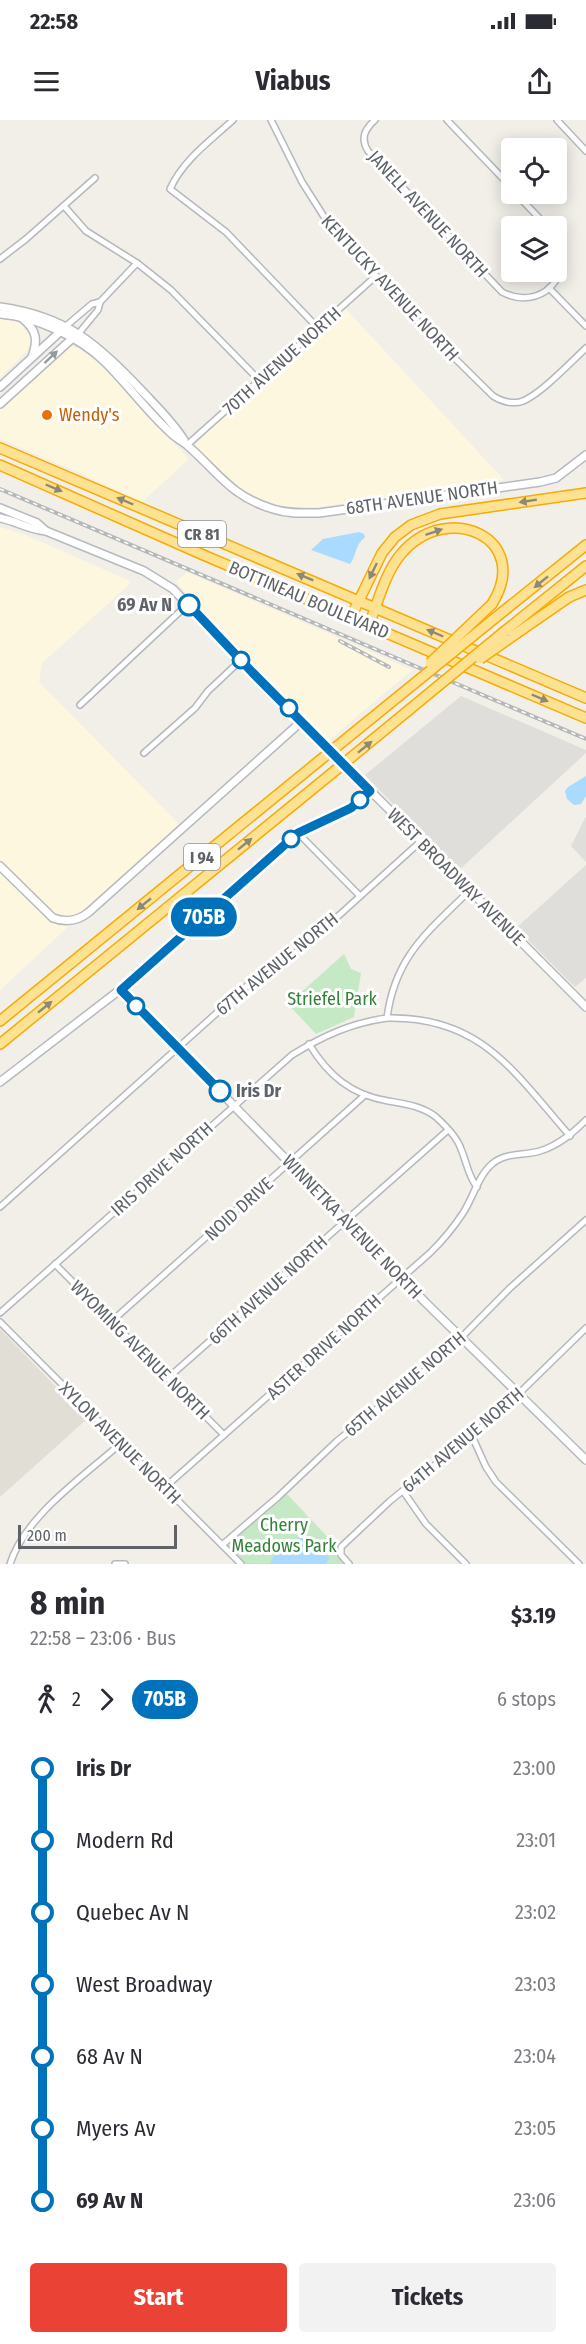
<!DOCTYPE html>
<meta charset="utf-8">
<style>
:root{--surface:#fff;--page:#f2f2f3;--text:#2b2b33;--muted:#7c7c81;--accent:#ea4335}
body{margin:0;font-family:"Fira Sans Condensed",sans-serif;background:var(--page);color:var(--text);height:100vh;display:flex;flex-direction:column;font-size:22px;white-space:nowrap}
*{box-sizing:border-box;margin:0}
p{font-size:20px;color:var(--muted)}
.icon{flex:none;width:33px;height:33px;fill:none;stroke:currentColor;stroke-width:2;stroke-linecap:round;stroke-linejoin:round}
.map{position:relative;height:1444px;overflow:hidden}
.drawer{display:flex;flex-direction:column;background:var(--surface);flex:1}
.drawer>*{flex:none}
.badge{padding:0 12px;border-radius:20px;font-size:21px;line-height:39px}
.tools{position:absolute;left:501px;top:18px;display:grid;gap:12px}
.tools a{display:grid;place-items:center;width:66px;height:66px;border-radius:6px;background:var(--surface);box-shadow:0 3px 15px #0003;font-size:30px}
.scale{position:absolute;left:18px;bottom:15px;width:159px;box-sizing:border-box;padding-left:6px;border:3px solid #5f6368;border-top:0;font-size:16px;line-height:21px;white-space:nowrap;color:#5f6368;-webkit-text-stroke:4px #fff;paint-order:stroke}
.map>.badge{position:absolute;translate:-50% -50%;box-shadow:0 0 0 3px #fff}
.legs{display:flex;align-items:center;gap:9px;height:66px;padding:0 30px;font-size:20px}
.legs p{margin-inline-start:auto}
.head{display:flex;align-items:center;justify-content:space-between;height:102px;padding:0 30px}
h1{font-size:33px;font-weight:700;line-height:45px}
.action{display:flex;gap:12px;margin-top:auto;padding:12px 30px}
.action a{flex:1;height:69px;border-radius:6px;background:var(--accent);color:#fff;font-size:24px;font-weight:700;line-height:69px;text-align:center}
.action a+a{background:var(--page);color:var(--text)}
ul{padding:0 30px;list-style:none}
li{display:flex;align-items:center;gap:21px;height:72px;font-size:22px}
li i{display:grid;place-items:center;width:9px;height:100%;margin:0 8px;background:currentColor}
li i::after{content:'';width:15px;height:15px;margin:-8px;border:4px solid;border-radius:50%;background:var(--surface)}
li p{margin-inline-start:auto}
li:first-child i{background:linear-gradient(#0000 50%,currentColor 0)}
li:last-child i{background:linear-gradient(currentColor 50%,#0000 0)}
.status{display:flex;justify-content:space-between;align-items:center;height:42px;padding:0 30px;background:var(--surface);direction:ltr}
.status svg{height:16px;fill:currentColor}
header{display:flex;justify-content:space-between;align-items:center;height:78px;padding:0 30px;background:var(--surface);font-size:27px;font-weight:700}
.map>svg:first-child{display:block}
.commercial{fill:#fef7e0}
.industrial{fill:#e0deda}
.education{fill:#e1ded6}
.green{fill:#c5e8c5}
.water{fill:#aadaff}
.lines{fill:none;stroke-linecap:round;stroke-linejoin:round}
.street-casing{stroke:#b5b8bc;stroke-width:8}
.secondary-casing{stroke:#b6babf;stroke-width:10}
.highway-casing{stroke:#f9ab00;stroke-width:12}
.street{stroke:#fff;stroke-width:5}
.secondary{stroke:#fff;stroke-width:7}
.highway{stroke:#fde293;stroke-width:9}
.rail-casing{stroke:#b6b7b8;stroke-width:4}
.rail{stroke:#fff;stroke-width:1.5;stroke-dasharray:4.5;stroke-linecap:butt}
.highway-bridge-casing{stroke:#f9ab00;stroke-width:12;stroke-linecap:butt}
.highway-bridge{stroke:#fde293;stroke-width:9}
.oneway{fill:#979a9d}
.oneway2{fill:#8e8975}
.line-1-casing{stroke:#fff;stroke-width:14}
.line-1{stroke:#0072bc;stroke-width:9}
.food-dot{fill:#e8710a;stroke:#fff;stroke-width:2}
.stop-1-dot{fill:#fff;stroke:#0072bc;stroke-width:3}
.labels{text-anchor:middle;stroke-width:6;stroke-linejoin:round;paint-order:stroke}
.shield{fill:#fff;stroke:#8f9295;stroke-width:1.5}
.shield-label{font-size:16px;font-weight:bold;fill:#5f6368}
.street-label{font-size:18px;fill:#5f6368;stroke:#fff}
.food-label{font-size:18px;fill:#c56008;stroke:#fff;text-anchor:start}
.stop-label{font-size:18px;font-weight:bold;fill:#5f6368;stroke:#fff;text-anchor:end}
.park-label{font-size:18px;fill:#348238;stroke:#fff}
</style>
<div class="status"><b>22:58</b><svg viewBox="0 0 49 12"><path d="M0 12V9h3v3zM5 12V6h3v6zM10 12V3h3v9zM15 12V0h3v12zM26 1h20v11H26zM47 4h2v5h-2z"/></svg></div>
<header><svg class="icon" aria-label="menu" viewBox="0 0 24 24"><path d="M4 6h16M4 12h16M4 18h16"/></svg>Viabus<svg class="icon" aria-label="share" viewBox="0 0 24 24"><path d="M12 15V3M7 8l5-5 5 5M5 13v7h14v-7"/></svg></header>
<div class="map">
<svg width="586" height="1444" viewBox="0 0 586 1444">
<rect width="100%" height="100%" fill="#f1efe8"/>
<g class="commercial">
<path d="M345 188 504 360 326 386 303 388 285 386 263 381 248 374 230 362 197 329 196 325 205 314Z"/>
<path d="M0 198 20 203 27 209 32 220 27 231 0 258Z"/>
<path d="M72 226 82 230 99 243 189 339 141 383 78 352 0 319V289L68 227Z"/>
<path d="M0 407 23 414 130 461 128 466 42 543 39 562 179 704 0 870Z"/>
<path d="M187 452 316 508 412 550 328 621 176 462Z"/>
</g>
<g class="industrial">
<path d="M461 576 586 630V633L458 751 365 655Z"/>
<path d="M586 696V742L571 726Z"/>
<path d="M586 745V858L575 867 516 808Z"/>
</g>
<path class="education" d="M0 1209 87 1299 0 1377Z"/>
<g class="green">
<path d="M344 834 351 849 361 853 354 897 316 914 288 884Z"/>
<path d="M287 1374 337 1427 336 1435 344 1444H246L227 1426Z"/>
</g>
<g class="water">
<path d="M359 412 364 414 365 417C354 426 357 435 350 444L311 430 323 419Z"/>
<path d="M586 656V676L581 684 574 685 567 679 565 671 568 667Z"/>
<path d="M300 1417 311 1418 324 1428 329 1438 326 1444H270C275 1430 288 1423 300 1417Z"/>
</g>
<g class="lines">
<g class="street-casing">
<g id="street">
<path d="M233 0C210 21 183 40 170 69L226 112 318 208"/>
<path d="M271 0 302 62 328 103 421 205 493 276C501 281 510 284 520 282 538 277 571 242 586 228"/>
<path d="M375 0C365 9 360 18 368 31L502 172C540 192 576 156 556 118"/>
<path d="M447 0 512 68"/>
<path d="M557 0 586 31"/>
<path d="M516 74 547 106"/>
<path d="M64 86 86 111 137 143 171 170 259 260"/>
<path d="M0 139 26 119 95 58"/>
<path d="M549 168 586 206"/>
<path d="M66 206 92 184 100 182 137 143"/>
<path d="M79 213 98 190 100 182"/>
<path d="M187 325 376 156"/>
<path d="M80 585 188 484"/>
<path d="M144 633 195 588 208 571 241 540"/>
<path d="M298 713 360 776"/>
<path d="M387 898C481 896 514 952 570 1016"/>
<path d="M309 924C328 955 351 975 388 981 405 984 422 986 436 997 446 1006 457 1017 461 1029 467 1043 468 1056 477 1067"/>
<path d="M0 1087 258 856 304 827 420 722"/>
<path d="M55 1144 224 1315"/>
<path d="M0 1193 292 935C323 916 351 903 387 898 395 836 428 812 469 771"/>
<path d="M112 1201 365 975"/>
<path d="M0 1202 241 1444"/>
<path d="M168 1258 448 1010"/>
<path d="M472 1316 486 1347 496 1362 579 1444"/>
<path d="M164 1368 431 1132C443 1120 454 1107 463 1093 473 1078 478 1056 492 1044 505 1032 524 1036 540 1031 559 1025 573 1013 586 1000"/>
<path d="M403 1371 426 1404 466 1444"/>
<path d="M222 1425 278 1377 337 1321 443 1236 510 1168 586 1100"/>
<path d="M10 1444C25 1396 83 1357 120 1324"/>
<path d="M115 1444H125"/>
<path d="M349 1444 341 1435V1427L390 1381 499 1293 586 1208"/>
</g>
</g>
<g class="secondary-casing">
<g id="secondary">
<path d="M0 187C66 196 98 224 142 271 157 287 172 301 184 320"/>
<path d="M0 194C37 197 80 217 106 243 129 266 148 293 172 314 176 318 182 321 187 325 218 352 230 376 273 389 288 394 304 393 319 393L540 362 556 358 586 335"/>
<path d="M23 199C37 210 38 221 32 237"/>
<path d="M0 267 62 210"/>
<path d="M0 284 75 216"/>
<path d="M0 388 37 403 46 411"/>
<path d="M0 398C16 401 30 410 46 411L144 451 173 469 252 552 586 887"/>
<path d="M0 746 53 798C67 803 78 801 89 792L302 601"/>
<path d="M121 870 426 1183 586 1340"/>
<path d="M0 962 143 852 298 713 351 688 370 671"/>
</g>
</g>
<g class="highway-casing">
<g id="highway">
<path d="M0 328 586 578"/>
<path d="M0 345 201 434 586 598"/>
<path d="M351 497 382 433 395 417 411 405 440 394 586 373"/>
<path d="M495 498 586 425"/>
<path d="M369 505C378 482 385 453 401 434 448 379 533 419 492 484"/>
<path d="M505 511 586 446"/>
<path d="M507 520 569 477 586 470"/>
<path d="M0 901 319 641"/>
<path d="M0 924 331 654"/>
</g>
</g>
<use href="#street" class="street"/>
<use href="#secondary" class="secondary"/>
<use href="#highway" class="highway"/>
<g class="rail-casing">
<g id="rail">
<path d="M0 369 586 619"/>
<path d="M340 521 389 547"/>
</g>
</g>
<use href="#rail" class="rail"/>
<g class="highway-bridge-casing">
<g id="highway-bridge">
<path d="M480 539 507 520"/>
<path d="M430 543 492 484"/>
<path d="M319 641 495 498"/>
<path d="M331 654 505 511"/>
</g>
</g>
<use href="#highway-bridge" class="highway-bridge"/>
</g>
<defs><path id="oneway-solid" d="M-6-.8H1V-3.2L6.5 0L1 3.2V.8H-6Z" transform="scale(1.5)"/></defs>
<use class="oneway" href="#oneway-solid" transform="translate(51 237) rotate(-43)"/>
<g class="oneway2">
<use href="#oneway-solid" transform="translate(54 368) rotate(23)"/>
<use href="#oneway-solid" transform="translate(125 381) rotate(-157)"/>
<use href="#oneway-solid" transform="translate(528 381) rotate(171)"/>
<use href="#oneway-solid" transform="translate(434 412) rotate(-19)"/>
<use href="#oneway-solid" transform="translate(373 451) rotate(116)"/>
<use href="#oneway-solid" transform="translate(305 457) rotate(-158)"/>
<use href="#oneway-solid" transform="translate(541 462) rotate(141)"/>
<use href="#oneway-solid" transform="translate(435 513) rotate(-157)"/>
<use href="#oneway-solid" transform="translate(540 578) rotate(23)"/>
<use href="#oneway-solid" transform="translate(365 627) rotate(-39)"/>
<use href="#oneway-solid" transform="translate(245 724) rotate(-39)"/>
<use href="#oneway-solid" transform="translate(144 784) rotate(141)"/>
<use href="#oneway-solid" transform="translate(45 887) rotate(-39)"/>
</g>
<g class="lines">
<g class="line-1-casing">
<path id="line-1" d="M189 485 252 552 370 671 351 688 298 713 121 870 220 971"/>
</g>
<use href="#line-1" class="line-1"/>
</g>
<circle class="food-dot" cx="47" cy="295" r="6"/>
<g class="stop-1-dot">
<circle cx="189" cy="485" r="10"/>
<circle cx="241" cy="540" r="8"/>
<circle cx="289" cy="588" r="8"/>
<circle cx="360" cy="680" r="8"/>
<circle cx="291" cy="719" r="8"/>
<circle cx="136" cy="886" r="8"/>
<circle cx="220" cy="971" r="10"/>
</g>
<g class="labels">
<g class="shield">
<rect x="178" y="401" width="48" height="26" rx="4.5"/>
<rect x="184" y="724" width="36" height="26" rx="4.5"/>
</g>
<g class="shield-label">
<text x="202" y="420">CR 81</text>
<text x="202" y="743">I 94</text>
</g>
<g class="street-label">
<text transform="translate(428 94) rotate(47)" y="6">JANELL AVENUE NORTH</text>
<text transform="translate(390 168) rotate(47)" y="6">KENTUCKY AVENUE NORTH</text>
<text transform="translate(282 241) rotate(-42)" y="6">70TH AVENUE NORTH</text>
<text transform="translate(422 378) rotate(-8)" y="6">68TH AVENUE NORTH</text>
<text transform="translate(309 480) rotate(23)" y="6">BOTTINEAU BOULEVARD</text>
<text transform="translate(456 757) rotate(45)" y="6">WEST BROADWAY AVENUE</text>
<text transform="translate(277 844) rotate(-39)" y="6">67TH AVENUE NORTH</text>
<text transform="translate(162 1049) rotate(-42)" y="6">IRIS DRIVE NORTH</text>
<text transform="translate(239 1089) rotate(-42)" y="6">NOID DRIVE</text>
<text transform="translate(352 1107) rotate(46)" y="6">WINNETKA AVENUE NORTH</text>
<text transform="translate(268 1170) rotate(-42)" y="6">66TH AVENUE NORTH</text>
<text transform="translate(324 1227) rotate(-42)" y="6">ASTER DRIVE NORTH</text>
<text transform="translate(140 1230) rotate(45)" y="6">WYOMING AVENUE NORTH</text>
<text transform="translate(405 1264) rotate(-40)" y="6">65TH AVENUE NORTH</text>
<text transform="translate(463 1320) rotate(-40)" y="6">64TH AVENUE NORTH</text>
<text transform="translate(120 1323) rotate(45)" y="6">XYLON AVENUE NORTH</text>
</g>
<g class="food-label">
<text x="59" y="301">Wendy's</text>
</g>
<g class="stop-label">
<text x="172" y="491">69 Av N</text>
<text x="236" y="977" text-anchor="start">Iris Dr</text>
</g>
<g class="park-label">
<text x="332" y="885">Striefel Park</text>
<text x="284" y="1411">Cherry<tspan x="284" dy="21">Meadows Park</tspan></text>
</g>
</g>
</svg>
<div class="tools">
<a><svg class="icon" aria-label="locate" viewBox="0 0 24 24"><circle cx="12" cy="12" r="6"/><path d="M12 2v4M12 18v4M2 12h4M18 12h4"/></svg></a>
<a><svg class="icon" aria-label="layers" viewBox="0 0 24 24"><path d="M12 4l9 5-9 5-9-5zM3 14l9 5 9-5"/></svg></a>
</div>
<div class="scale">200 m</div>
<b class="badge" style="left:204px;top:797px;background:#0072bc;color:#fff">705B</b>
</div>
<section class="drawer">
<div class="head"><div><h1>8 min</h1><p>22:58 – 23:06 · Bus</p></div><b>$3.19</b></div>
<div class="legs"><svg class="icon" aria-label="walk" viewBox="0 0 24 24"><circle cx="13" cy="4" r="2"/><path d="M13 8l-2 6 4 7M11 14l-3 7M7 12l3-4h3l4 4"/></svg>2<svg class="icon" aria-label="forward" viewBox="0 0 24 24"><path d="M9 5l7 7-7 7"/></svg><b class="badge" style="background:#0072bc;color:#fff">705B</b><p>6 stops</p></div>
<ul>
<li><i style="color:#0072bc"></i><b>Iris Dr</b><p>23:00</p></li>
<li><i style="color:#0072bc"></i><span>Modern Rd</span><p>23:01</p></li>
<li><i style="color:#0072bc"></i><span>Quebec Av N</span><p>23:02</p></li>
<li><i style="color:#0072bc"></i><span>West Broadway</span><p>23:03</p></li>
<li><i style="color:#0072bc"></i><span>68 Av N</span><p>23:04</p></li>
<li><i style="color:#0072bc"></i><span>Myers Av</span><p>23:05</p></li>
<li><i style="color:#0072bc"></i><b>69 Av N</b><p>23:06</p></li>
</ul>
<div class="action"><a>Start</a><a>Tickets</a></div>
</section>
